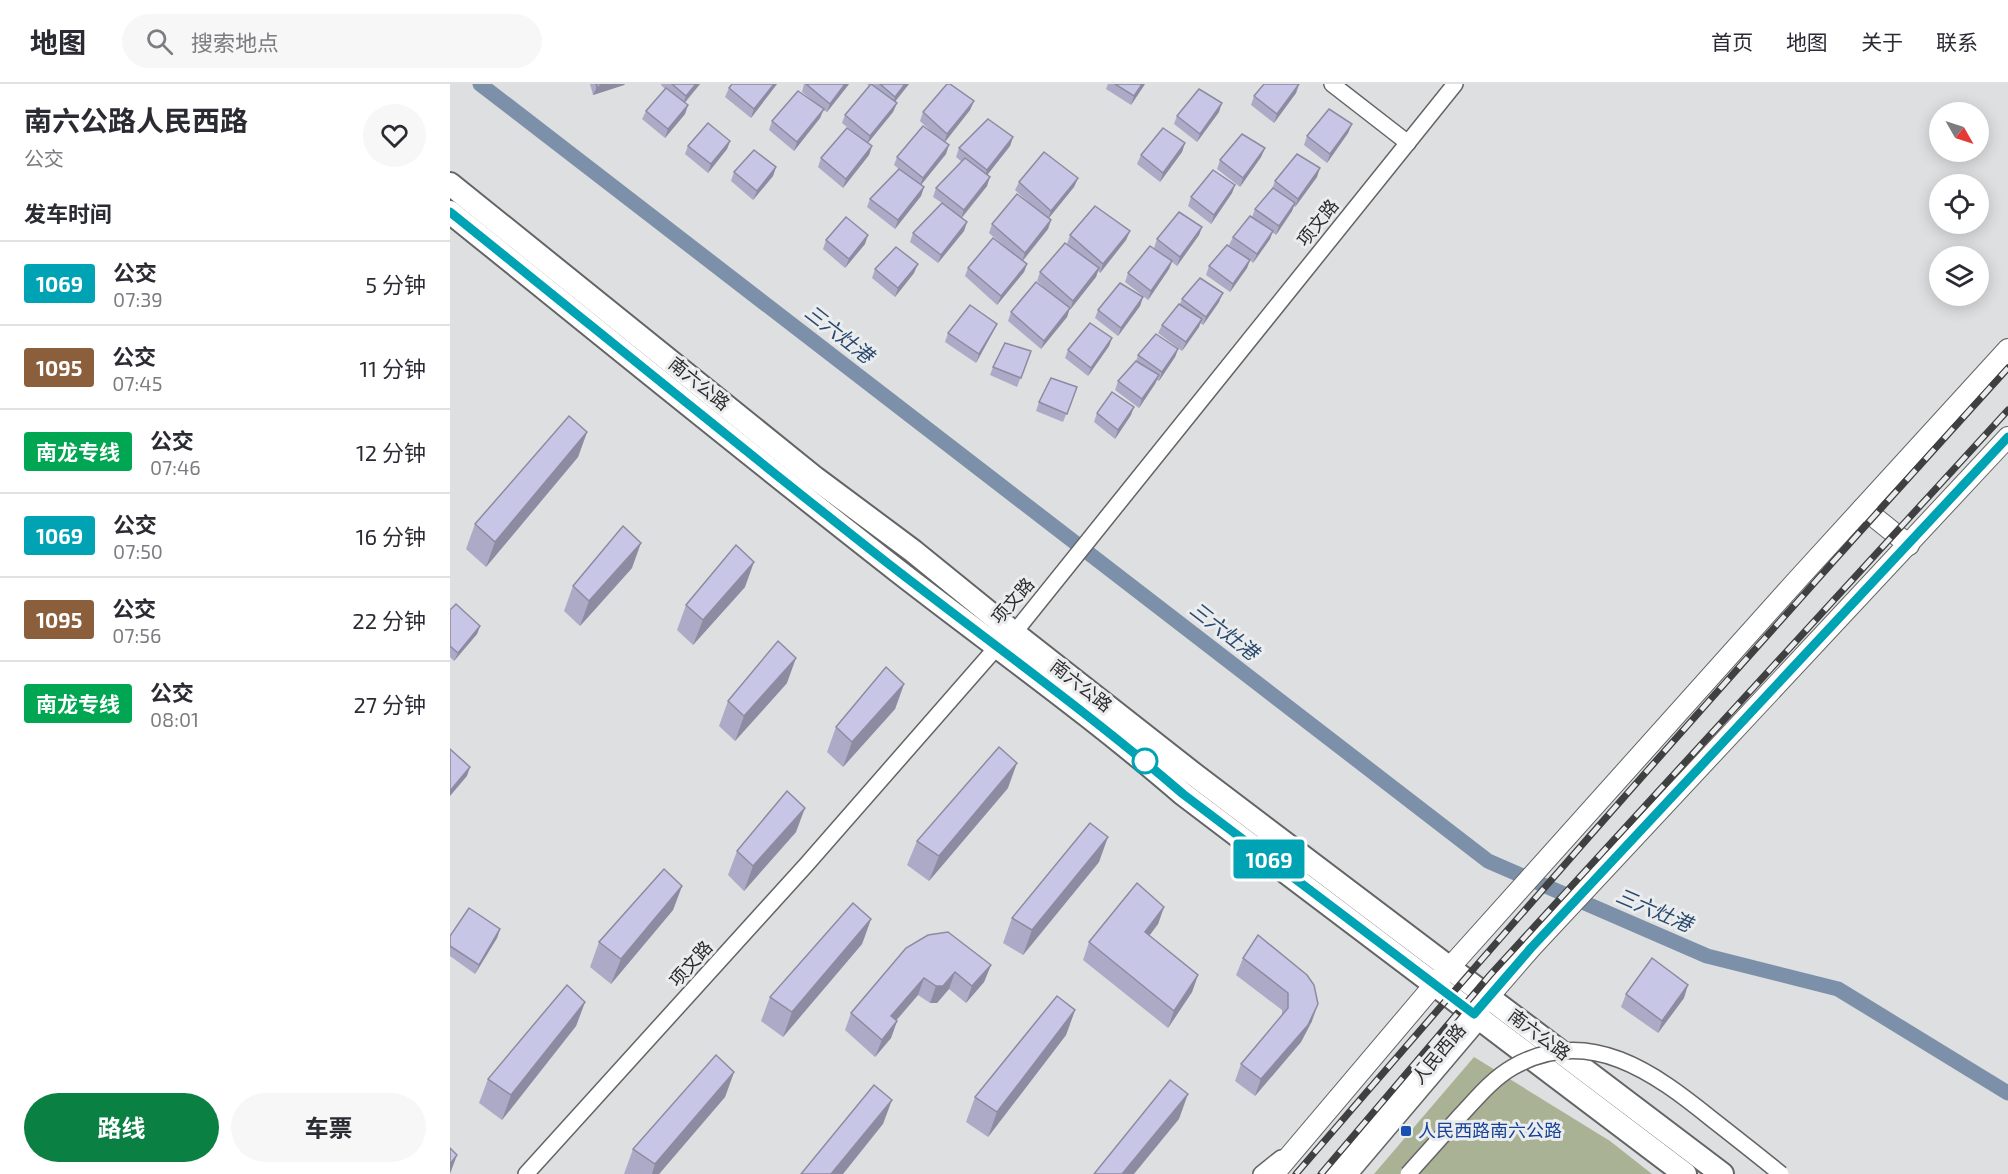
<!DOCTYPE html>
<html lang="zh">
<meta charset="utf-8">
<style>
:root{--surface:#fff;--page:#f7f7f7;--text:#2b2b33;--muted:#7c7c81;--line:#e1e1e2;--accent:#0b8043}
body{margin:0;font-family:"Exo 2","Noto Sans SC",sans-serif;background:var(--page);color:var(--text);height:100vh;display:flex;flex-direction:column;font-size:22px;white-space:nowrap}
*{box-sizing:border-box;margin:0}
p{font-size:20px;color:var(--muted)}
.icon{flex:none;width:33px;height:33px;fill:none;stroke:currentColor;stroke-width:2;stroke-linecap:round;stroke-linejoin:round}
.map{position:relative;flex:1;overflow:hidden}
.sheet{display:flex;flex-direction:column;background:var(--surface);width:450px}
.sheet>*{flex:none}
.badge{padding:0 12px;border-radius:4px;font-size:21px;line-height:39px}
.needle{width:39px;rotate:129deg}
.controls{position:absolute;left:1479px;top:18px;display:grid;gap:12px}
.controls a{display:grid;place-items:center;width:60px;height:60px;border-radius:50%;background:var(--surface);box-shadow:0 3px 15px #0003;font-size:30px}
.map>.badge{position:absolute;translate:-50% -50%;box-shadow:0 0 0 3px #fff}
h2{padding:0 24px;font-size:22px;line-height:54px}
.round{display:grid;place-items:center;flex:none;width:63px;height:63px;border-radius:32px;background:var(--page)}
.head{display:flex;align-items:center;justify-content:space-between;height:102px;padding:0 24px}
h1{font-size:28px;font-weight:700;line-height:45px}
.action{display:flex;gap:12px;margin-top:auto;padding:12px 24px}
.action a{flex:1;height:69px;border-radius:36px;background:var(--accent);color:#fff;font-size:24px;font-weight:700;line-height:69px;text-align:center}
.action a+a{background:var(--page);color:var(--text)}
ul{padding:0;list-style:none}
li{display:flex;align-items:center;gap:18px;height:84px;padding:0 24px;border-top:2px solid var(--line)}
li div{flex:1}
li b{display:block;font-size:22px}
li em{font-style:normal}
li .badge{min-width:66px;font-weight:700;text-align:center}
header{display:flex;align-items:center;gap:36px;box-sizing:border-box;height:84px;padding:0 30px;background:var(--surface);border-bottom:2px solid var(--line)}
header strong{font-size:28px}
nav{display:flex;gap:33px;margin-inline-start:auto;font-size:21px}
.search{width:420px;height:54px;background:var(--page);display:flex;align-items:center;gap:15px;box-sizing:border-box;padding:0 21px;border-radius:33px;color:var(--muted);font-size:22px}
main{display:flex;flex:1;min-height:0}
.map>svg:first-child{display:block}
.green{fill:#aab295}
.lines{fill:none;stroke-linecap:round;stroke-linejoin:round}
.canal{stroke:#7c91a9;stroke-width:15}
.minor-casing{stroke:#636465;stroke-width:18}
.major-casing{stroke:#636465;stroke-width:22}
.highway-casing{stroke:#636465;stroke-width:26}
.minor{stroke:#fff;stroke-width:15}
.major{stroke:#fff;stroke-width:20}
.highway{stroke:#fff;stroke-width:22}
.rail-casing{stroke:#404041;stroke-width:7}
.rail{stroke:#ebeced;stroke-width:4.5;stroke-dasharray:14;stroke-linecap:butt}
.minor-bridge-casing{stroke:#636465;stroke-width:18;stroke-linecap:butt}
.minor-bridge{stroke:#fff;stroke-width:15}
.wall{fill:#acaac6}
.shaded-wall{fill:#8c8ba1}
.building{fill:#c8c6e6;stroke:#8c8ba1;stroke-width:1.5}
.line-casing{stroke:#fff;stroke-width:14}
.line{stroke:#00a3b4;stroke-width:9}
.stop-dot{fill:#fff;stroke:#00a3b4;stroke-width:3}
.transit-dot{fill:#1a4fb4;stroke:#ebeced;stroke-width:2}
.labels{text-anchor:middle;stroke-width:6;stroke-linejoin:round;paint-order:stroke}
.street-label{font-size:18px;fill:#2c2c2d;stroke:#ebeced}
.transit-label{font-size:18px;fill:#164399;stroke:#ebeced;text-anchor:start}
.water-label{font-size:20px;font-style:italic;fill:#29496e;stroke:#ebeced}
</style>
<header>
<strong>地图</strong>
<div class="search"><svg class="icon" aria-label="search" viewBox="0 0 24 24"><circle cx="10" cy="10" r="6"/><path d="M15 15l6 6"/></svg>搜索地点</div>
<nav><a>首页</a><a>地图</a><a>关于</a><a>联系</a></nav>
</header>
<main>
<section class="sheet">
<div class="head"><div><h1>南六公路人民西路</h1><p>公交</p></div><a class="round"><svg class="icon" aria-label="heart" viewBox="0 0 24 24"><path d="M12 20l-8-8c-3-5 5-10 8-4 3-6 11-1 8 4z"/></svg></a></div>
<h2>发车时间</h2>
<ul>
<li><span class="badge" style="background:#00a3b4;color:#fff">1069</span><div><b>公交</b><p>07:39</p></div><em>5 分钟</em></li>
<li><span class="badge" style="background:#8b5e3c;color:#fff">1095</span><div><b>公交</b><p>07:45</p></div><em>11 分钟</em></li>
<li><span class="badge" style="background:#00a651;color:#fff">南龙专线</span><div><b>公交</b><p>07:46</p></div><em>12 分钟</em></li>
<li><span class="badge" style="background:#00a3b4;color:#fff">1069</span><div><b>公交</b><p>07:50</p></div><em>16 分钟</em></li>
<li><span class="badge" style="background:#8b5e3c;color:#fff">1095</span><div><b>公交</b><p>07:56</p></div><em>22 分钟</em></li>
<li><span class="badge" style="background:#00a651;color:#fff">南龙专线</span><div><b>公交</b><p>08:01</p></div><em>27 分钟</em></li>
</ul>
<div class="action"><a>路线</a><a>车票</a></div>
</section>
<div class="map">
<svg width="1558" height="1090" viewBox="0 0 1558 1090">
<rect width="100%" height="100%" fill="#dedfe0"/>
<path class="green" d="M1024 973 1160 1057 1202 1090H924Z"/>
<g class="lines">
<path class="canal" d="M30 0 1038 777 1257 872 1388 905 1558 1009"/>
<g class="minor-casing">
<g id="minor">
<path d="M882 0 958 59"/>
<path d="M76 1090 357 780 546 564 564 549 1005 0"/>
<path d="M811 1090 831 1074"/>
<path d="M900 1090 1028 939"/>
</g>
</g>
<g class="major-casing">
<g id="major">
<path d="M1413 424 1459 461"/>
<path d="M824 1090 984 901 1348 495 1558 265"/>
<path d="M885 1090 1081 864 1558 353"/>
</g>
</g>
<g class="highway-casing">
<g id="highway">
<path d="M0 100 365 394 463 467 564 549 746 692 1272 1090"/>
<path d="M0 128C149 248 297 369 448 487 543 561 642 631 733 710L1235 1090"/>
</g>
</g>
<use href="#minor" class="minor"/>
<use href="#major" class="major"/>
<use href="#highway" class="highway"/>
<g class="rail-casing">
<g id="rail">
<path d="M846 1090C1080 818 1317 549 1558 284"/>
<path d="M871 1090 1040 891 1558 326"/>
</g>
</g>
<use href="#rail" class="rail"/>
<g class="minor-bridge-casing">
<path id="minor-bridge" d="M958 1090C975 1071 992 1052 1010 1032 1026 1015 1042 995 1063 983 1139 940 1205 989 1263 1036 1286 1054 1309 1072 1331 1090"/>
</g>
<use href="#minor-bridge" class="minor-bridge"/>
</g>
<g class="wall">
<path d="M140 0H175L174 1 143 11Z"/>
<path d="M211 0H250L235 19 238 21 235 30 215 54 192 35 196 27 215 5 211 1Z"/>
<path d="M282 0H327L301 34 275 13 279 4Z"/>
<path d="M354 0H399L377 28 373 26 370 34 344 67 319 46 322 37 368 21 352 8Z"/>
<path d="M417 0H459L445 18 447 19 443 28 418 59 422 62 419 71 393 104 368 83 371 74 402 47 392 39 395 31 419 2Z"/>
<path d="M658 0H695L681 21 656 5Z"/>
<path d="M849 0 846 9 824 39 801 21 804 12Z"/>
<path d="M524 17 520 26 495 58 496 70 471 101 474 103 471 112 445 145 417 123 420 115 449 85 444 81 447 73 487 53 470 37 473 28Z"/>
<path d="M769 28 747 58 724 40 727 32Z"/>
<path d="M902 40 898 49 877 79 854 61 857 52Z"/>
<path d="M563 53 560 62 537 91V102L512 134 517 138 514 147 488 179 460 158 463 149 492 119 483 113 486 104 512 78 506 73 509 64Z"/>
<path d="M280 57 277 65 258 89 235 70 238 62Z"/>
<path d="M735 59 732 68 710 98 687 80 691 71Z"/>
<path d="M815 64 811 73 790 103 767 85 770 76Z"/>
<path d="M326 83 323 92 303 116 281 97 284 88Z"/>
<path d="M867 93 845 123 844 122 842 127 826 151 822 148 820 155 803 179 800 176 797 184 780 208 756 191 759 182 794 172 779 161 783 153 802 133 805 125 822 105 825 97Z"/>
<path d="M628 94 624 103 599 134 601 136 598 145 573 177 577 180 574 188 547 221 515 192 518 184 560 167 539 149 542 140 586 125 565 106 569 98Z"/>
<path d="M785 101 782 109 761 140 738 122 741 113Z"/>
<path d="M752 143 749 151 727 182 722 178 719 185 698 216 675 198 678 189 713 171 704 164 707 155Z"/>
<path d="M680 147 676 156 650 189 648 187 646 193 619 226 617 233 591 265 558 237 561 228 602 211 587 197 590 188 617 160 620 151Z"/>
<path d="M376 156 415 160 395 184 373 165Z"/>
<path d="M425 185 464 189 445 213 422 194Z"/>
<path d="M693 213 690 222 668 252 645 234 648 226Z"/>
<path d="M732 215 769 218 753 241 750 239 749 243 732 267 708 249 712 241 730 220Z"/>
<path d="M543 248 526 279 495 258 498 249Z"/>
<path d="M662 254 659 262 638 292 615 274 618 266Z"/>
<path d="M728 265 725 273 709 297 707 296 705 300 689 324 665 306 668 297 686 277 688 271Z"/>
<path d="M581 267 567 303 540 291 543 283Z"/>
<path d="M627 303 613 338 586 327 589 318Z"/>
<path d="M647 329 681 331 665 355 644 338Z"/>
<path d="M137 348 128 373 36 483 16 465 25 440Z"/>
<path d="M182 484 130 542 114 527 123 502Z"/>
<path d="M295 503 243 561 227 546 236 521Z"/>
<path d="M0 526 30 542 27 550 4 577 0 573Z"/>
<path d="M337 599 285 657 269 642 278 617Z"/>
<path d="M454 600 445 625 393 683 377 668 386 643Z"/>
<path d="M558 704 479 797 457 781 467 757Z"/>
<path d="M346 748 294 807 278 791 287 767Z"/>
<path d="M649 778 573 871 553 859 562 834Z"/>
<path d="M232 802 223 826 161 900 140 883 149 858Z"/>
<path d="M714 823 708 840 699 852 748 891 742 908 718 944 633 876 639 858Z"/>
<path d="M421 835 412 860 333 953 311 937 320 913Z"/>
<path d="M50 845 47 854 25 890 0 872V852Z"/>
<path d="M808 851 862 937 851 958 805 1012 785 997 791 980 832 932V926L786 891 793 874Z"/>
<path d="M456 864 541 881 534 898 516 919 499 905 487 919H480L468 911 446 937H447L441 954 425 973 395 946 401 929Z"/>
<path d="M1176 910 1234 914 1208 949 1171 923Z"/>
<path d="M135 918 126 942 52 1036 29 1019 38 995Z"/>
<path d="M625 926 616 951 538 1053 516 1038 525 1013Z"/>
<path d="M284 988 275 1013 209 1090H174L183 1065Z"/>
</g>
<g class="shaded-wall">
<path d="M155 0H175L174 1 143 11 147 3Z"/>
<path d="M246 0H250L233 20 236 12Z"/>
<path d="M324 0H327L301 34 304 25Z"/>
<path d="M395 0H399L377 28 380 20Z"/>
<path d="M455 0H459L442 21 445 13Z"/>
<path d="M692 0H695L681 21 684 12Z"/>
<path d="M849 0 846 9 824 39 827 30Z"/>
<path d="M524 17 520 26 494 59 497 50Z"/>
<path d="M447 19 443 28 417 60 420 52Z"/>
<path d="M772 19 769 28 747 58 750 50Z"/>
<path d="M238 21 235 30 215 54 218 45Z"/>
<path d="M374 25 370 34 344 67 347 58Z"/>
<path d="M902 40 898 49 877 79 880 70Z"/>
<path d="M563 53 560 62 534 95 537 86Z"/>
<path d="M280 57 277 65 258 89 261 80Z"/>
<path d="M735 59 732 68 710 98 713 89Z"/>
<path d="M499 61 496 70 470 102 473 94Z"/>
<path d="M422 62 419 71 393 104 396 95Z"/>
<path d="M815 64 811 73 790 103 793 94Z"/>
<path d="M326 83 323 92 303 116 307 107Z"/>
<path d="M870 84 867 93 845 123 848 115Z"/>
<path d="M540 93 537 102 511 134 514 126Z"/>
<path d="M628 94 624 103 598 135 601 127Z"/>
<path d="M785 101 782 109 761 140 764 131Z"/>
<path d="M474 103 471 112 445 145 448 136Z"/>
<path d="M845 119 842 127 826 151 829 142Z"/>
<path d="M601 136 598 145 572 177 575 169Z"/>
<path d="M517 138 514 147 488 179 491 171Z"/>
<path d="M752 143 749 151 727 182 730 173Z"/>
<path d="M680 147 676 156 650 189 653 180Z"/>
<path d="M823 147 820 155 803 179 807 170Z"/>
<path d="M418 151 415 160 395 184 399 175Z"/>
<path d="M800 176 797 184 780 208 783 200Z"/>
<path d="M722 177 719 185 698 216 701 207Z"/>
<path d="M468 180 464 189 445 213 448 204Z"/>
<path d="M577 180 574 188 547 221 551 212Z"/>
<path d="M649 184 646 193 620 226 623 217Z"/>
<path d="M773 209 769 218 753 241 756 233Z"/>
<path d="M693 213 690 222 668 252 671 244Z"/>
<path d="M620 224 617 233 591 265 594 257Z"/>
<path d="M752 235 749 243 732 267 736 258Z"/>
<path d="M547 240 543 248 526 279 529 270Z"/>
<path d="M662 254 659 262 638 292 641 284Z"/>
<path d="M728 265 725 273 709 297 712 288Z"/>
<path d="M709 291 705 300 689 324 692 315Z"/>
<path d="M684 323 681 331 665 355 668 346Z"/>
<path d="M137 348 128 373 36 483 45 458Z"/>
<path d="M191 459 182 484 130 542 139 517Z"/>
<path d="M304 478 295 503 243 561 253 536Z"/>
<path d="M30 542 27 550 4 577 8 569Z"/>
<path d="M346 574 337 599 285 657 294 632Z"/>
<path d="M454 600 445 625 393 683 402 658Z"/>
<path d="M567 679 558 704 479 797 489 772Z"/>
<path d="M20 683 17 692 0 712V707Z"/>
<path d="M355 724 346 748 294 807 303 782Z"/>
<path d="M658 753 649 778 573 871 582 846Z"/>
<path d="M232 802 223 826 161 900 171 875Z"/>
<path d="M714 823 708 840 689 865 695 848Z"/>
<path d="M421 835 412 860 333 953 342 928Z"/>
<path d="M50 845 47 854 25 890 29 881Z"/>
<path d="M541 881 534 898 516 919 522 902Z"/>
<path d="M505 888 499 905 487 919H480L486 902Z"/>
<path d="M748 891 742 908 718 944 724 927Z"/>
<path d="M474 894 468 911 435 949 441 932Z"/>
<path d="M1238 901 1234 914 1208 949 1212 937Z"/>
<path d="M135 918 126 942 52 1036 61 1011Z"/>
<path d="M868 920 862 937 851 958 805 1012 811 995Z"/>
<path d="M625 926 616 951 538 1053 547 1028Z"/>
<path d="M447 937 441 954 425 973 432 956Z"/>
<path d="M284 988 275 1013 209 1090H202L205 1080Z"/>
<path d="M738 1010 729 1035 684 1090H672Z"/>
<path d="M442 1016 433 1040 393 1090H381Z"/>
<path d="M7 1071 0 1090V1080Z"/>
</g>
<g class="building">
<path d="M146 0H155L147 3Z"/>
<path d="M222 0H246L236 12Z"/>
<path d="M282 0H324L304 25 279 4Z"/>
<path d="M356 0H395L380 20Z"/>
<path d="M421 0 447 19 420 52 395 31Z"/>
<path d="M430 0H455L445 13Z"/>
<path d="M497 0H500L524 17 497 50 473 28Z"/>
<path d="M665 0H692L684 12Z"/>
<path d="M814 0H849L827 30 804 12Z"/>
<path d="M216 4 238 21 218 45 196 27Z"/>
<path d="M749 5 772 19 750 50 727 32Z"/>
<path d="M348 7 374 25 347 58 322 37Z"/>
<path d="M879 25 902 40 880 70 857 52Z"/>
<path d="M538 35 563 53 537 86 509 64Z"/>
<path d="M258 39 280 57 261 80 238 62Z"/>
<path d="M473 42 499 61 473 94 447 73Z"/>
<path d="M397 44 422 62 396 95 371 74Z"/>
<path d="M713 44 735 59 713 89 691 71Z"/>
<path d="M792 50 815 64 793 94 770 76Z"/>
<path d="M304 66 326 83 307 107 284 88Z"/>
<path d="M594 68 628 94 601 127 569 98Z"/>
<path d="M847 70 870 84 848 115 825 97Z"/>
<path d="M515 74 540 93 514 126 486 104Z"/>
<path d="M449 85 474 103 448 136 420 115Z"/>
<path d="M763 86 785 101 764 131 741 113Z"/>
<path d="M823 104 845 119 829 142 805 125Z"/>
<path d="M567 110 601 136 575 169 542 140Z"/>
<path d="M492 119 517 138 491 171 463 149Z"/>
<path d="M645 122 680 147 653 180 620 151Z"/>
<path d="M729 128 752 143 730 173 707 155Z"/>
<path d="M800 132 823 147 807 170 783 153Z"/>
<path d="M396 133 418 151 399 175 376 156Z"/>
<path d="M543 154 577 180 551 212 518 184Z"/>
<path d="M615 159 649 184 623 217 590 188Z"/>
<path d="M777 161 800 176 783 200 759 182Z"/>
<path d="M700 162 722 177 701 207 678 189Z"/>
<path d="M446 163 468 180 448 204 425 185Z"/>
<path d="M750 194 773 209 756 233 732 215Z"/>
<path d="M586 198 620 224 594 257 561 228Z"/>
<path d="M670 199 693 213 671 244 648 226Z"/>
<path d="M729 220 752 235 736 258 712 241Z"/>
<path d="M520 221 547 240 529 270 498 249Z"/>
<path d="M640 239 662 254 641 284 618 266Z"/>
<path d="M706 250 728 265 712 288 688 271Z"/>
<path d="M555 259 581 267 571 294 543 283Z"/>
<path d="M686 277 709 291 692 315 668 297Z"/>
<path d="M601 294 627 303 617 330 589 318Z"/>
<path d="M662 308 684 323 668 346 647 329Z"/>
<path d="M119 332 137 348 45 458 25 440Z"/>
<path d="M173 442 191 459 139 517 123 502Z"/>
<path d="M286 461 304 478 253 536 236 521Z"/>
<path d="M6 520 30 542 8 569 0 562V526Z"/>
<path d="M328 557 346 574 294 632 278 617Z"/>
<path d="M436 583 454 600 402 658 386 643Z"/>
<path d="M549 663 567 679 489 772 467 757Z"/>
<path d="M0 665 20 683 0 707Z"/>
<path d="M337 707 355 724 303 782 287 767Z"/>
<path d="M640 739 658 753 582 846 562 834Z"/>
<path d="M214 785 232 802 171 875 149 858Z"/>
<path d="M687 799 714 823 695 848 748 891 724 927 639 858Z"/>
<path d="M403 819 421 835 342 928 320 913Z"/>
<path d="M19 824 50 845 29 881 0 862V852Z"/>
<path d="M498 848 541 881 522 902 505 888 493 902H486L474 894 441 932 447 937 432 956 401 929 456 864 478 851Z"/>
<path d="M808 851 857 891 864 901 868 920 858 941 811 995 791 980 838 924V909L793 874Z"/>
<path d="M1202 874 1238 901 1212 937 1176 910Z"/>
<path d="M117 901 135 918 61 1011 38 995Z"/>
<path d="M607 912 625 926 547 1028 525 1013Z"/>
<path d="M266 971 284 988 205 1080 183 1065Z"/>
<path d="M720 996 738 1010 672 1090H644Z"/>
<path d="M424 1001 442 1016 381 1090H351Z"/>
<path d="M0 1064 7 1071 0 1080Z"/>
</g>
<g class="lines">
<g class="line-casing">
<path id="line" d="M0 128C147 246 292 365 440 481 538 557 639 629 733 710L1024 930 1081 864 1558 353"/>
</g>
<use href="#line" class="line"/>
</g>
<circle class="stop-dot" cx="695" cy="677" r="12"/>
<rect class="transit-dot" x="950" y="1041" width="12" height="12" rx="3"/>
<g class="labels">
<g class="street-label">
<text transform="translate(868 139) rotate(-51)" y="6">项文路</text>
<text transform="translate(249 300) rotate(39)" y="6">南六公路</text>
<text transform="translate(563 517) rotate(-49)" y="6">项文路</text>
<text transform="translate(631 602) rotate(38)" y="6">南六公路</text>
<text transform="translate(241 880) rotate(-48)" y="6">项文路</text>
<text transform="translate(1089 951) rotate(37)" y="6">南六公路</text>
<text transform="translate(989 970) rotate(-50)" y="6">人民西路</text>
</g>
<g class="transit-label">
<text x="968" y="1053">人民西路南六公路</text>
</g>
<g class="water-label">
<text transform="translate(389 250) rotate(38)" y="7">三六灶港</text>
<text transform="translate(774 547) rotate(38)" y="7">三六灶港</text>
<text transform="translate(1204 826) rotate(23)" y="7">三六灶港</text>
</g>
</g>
</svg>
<div class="controls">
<a><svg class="needle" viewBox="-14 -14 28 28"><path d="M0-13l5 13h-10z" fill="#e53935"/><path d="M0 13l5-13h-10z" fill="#7c7c81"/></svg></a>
<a><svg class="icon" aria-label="locate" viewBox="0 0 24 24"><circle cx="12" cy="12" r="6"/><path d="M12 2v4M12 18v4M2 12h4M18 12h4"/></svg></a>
<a><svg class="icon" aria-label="layers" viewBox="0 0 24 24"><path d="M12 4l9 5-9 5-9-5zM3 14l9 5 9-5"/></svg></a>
</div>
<b class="badge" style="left:819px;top:775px;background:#00a3b4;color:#fff">1069</b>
</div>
</main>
